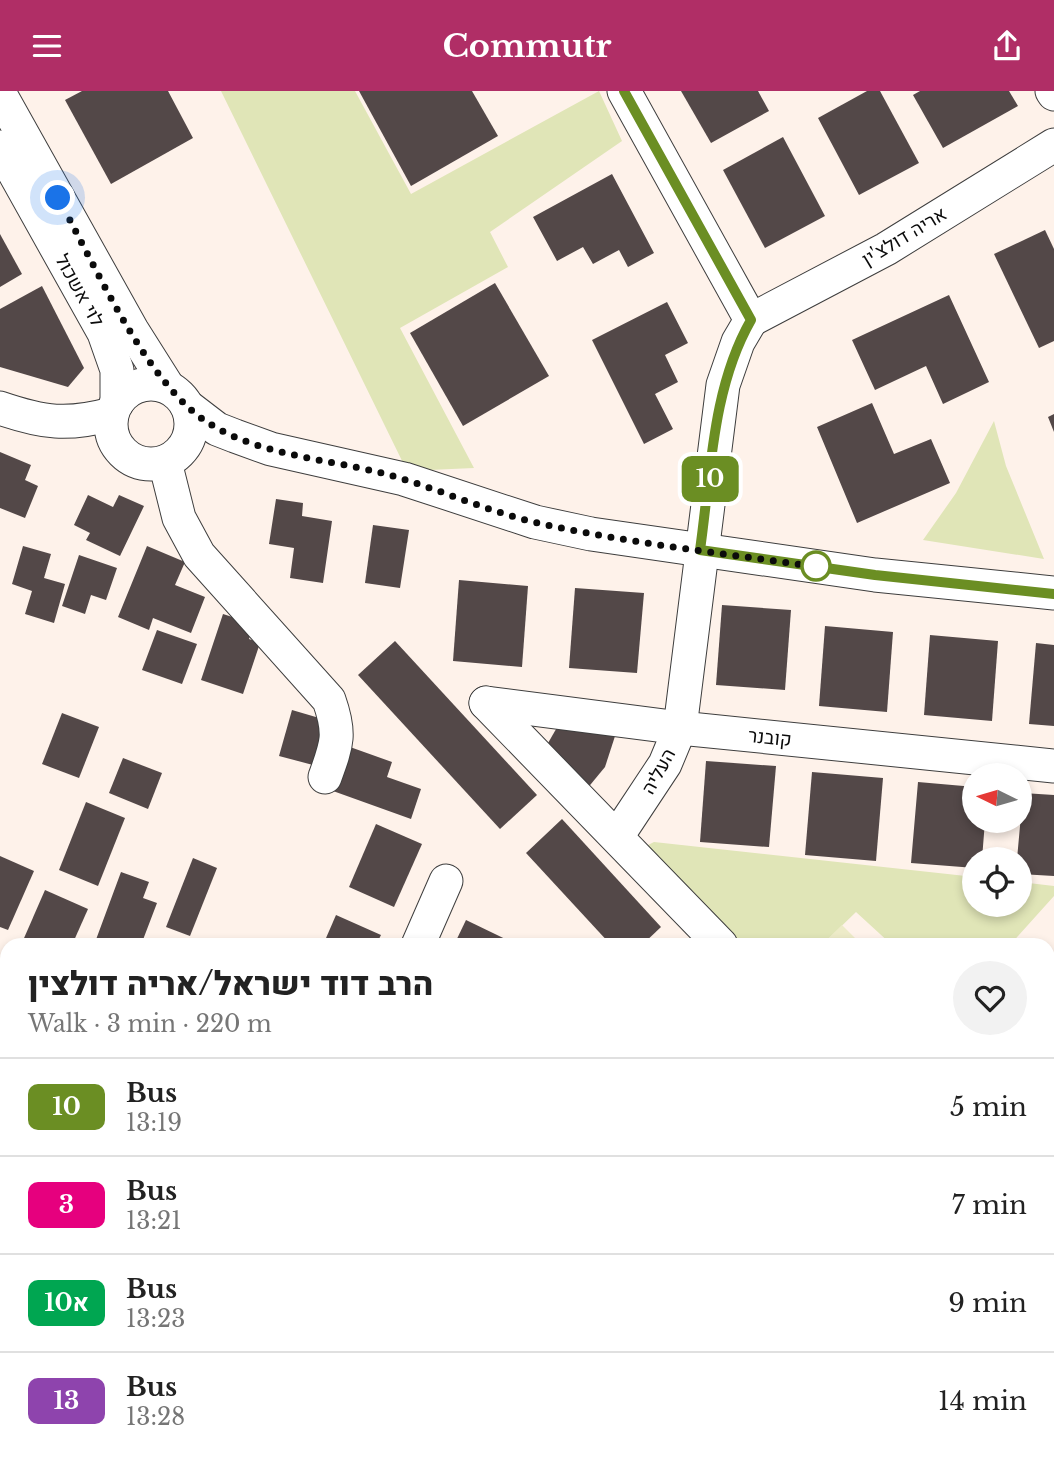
<!DOCTYPE html>
<meta charset="utf-8">
<style>
:root{--surface:#fff;--page:#f2f2f2;--text:#222;--muted:#767676;--line:#e0e0e0;--accent:#b02e66}
body{margin:0;font-family:"Libre Baskerville",Heebo,serif;background:var(--page);color:var(--text);height:100vh;display:flex;flex-direction:column;font-size:26px;white-space:nowrap}
*{box-sizing:border-box;margin:0}
p{font-size:23px;color:var(--muted)}
.icon{flex:none;width:38px;height:38px;fill:none;stroke:currentColor;stroke-width:2;stroke-linecap:round;stroke-linejoin:round}
.map{position:relative;flex:1;overflow:hidden}
.panel{position:absolute;left:0px;top:847px;width:1055px;height:527px;display:flex;flex-direction:column;background:var(--surface);border-radius:21px 21px 0 0;box-shadow:0 4px 10px #0003}
.panel>*{flex:none}
.badge{padding:0 14px;border-radius:10px;font-size:24px;line-height:46px}
.needle{width:46px;rotate:275deg}
.fabs{position:absolute;left:962px;top:672px;display:grid;gap:14px}
.fabs a{display:grid;place-items:center;width:70px;height:70px;border-radius:50%;background:var(--surface);box-shadow:0 4px 10px #0003;font-size:35px}
.you{position:absolute;width:35px;height:35px;margin:-18px;border:5px solid #fff;border-radius:50%;background:#1a73e8;box-shadow:0 0 0 10px #1a73e833}
.map>.badge{position:absolute;translate:-50% -50%;box-shadow:0 0 0 4px #fff}
.round{display:grid;place-items:center;flex:none;width:74px;height:74px;border-radius:37px;background:var(--page)}
.overview{display:flex;align-items:center;justify-content:space-between;height:119px;padding:0 28px}
h1{font-size:33px;font-weight:800;line-height:52px}
ul{padding:0;list-style:none}
li{display:flex;align-items:center;gap:21px;height:98px;padding:0 28px;border-top:2px solid var(--line)}
li div{flex:1}
li b{display:block;font-size:26px}
li em{font-style:normal}
li .badge{min-width:77px;font-weight:700;text-align:center}
header{display:flex;justify-content:space-between;align-items:center;height:91px;padding:0 28px;background:var(--accent);color:#fff;font-size:32px;font-weight:800}
.map>svg:first-child{display:block}
.green{fill:#e0e5b7}
.pitch{fill:#edebc8}
.building{fill:#534848}
.lines{fill:none;stroke-linecap:round;stroke-linejoin:round}
.minor-casing{stroke:#3e3e3e;stroke-width:35}
.major-casing{stroke:#1c1c1c;stroke-width:40}
.minor{stroke:#fff;stroke-width:33}
.major{stroke:#ee9b69;stroke-width:38}
.line-casing{stroke:#fff;stroke-width:16}
.line{stroke:#6b8e23;stroke-width:10}
.walk{stroke:#0b0b0b;stroke-width:7;stroke-dasharray:0 12.6}
.stop-dot{fill:#fff;stroke:#6b8e23;stroke-width:3.5}
.labels{text-anchor:middle;stroke-width:7;stroke-linejoin:round;paint-order:stroke}
.street-label{font-size:19px;fill:#0b0b0b;stroke:#fff}
</style>
<header><svg class="icon" aria-label="menu" viewBox="0 0 24 24"><path d="M4 6h16M4 12h16M4 18h16"/></svg>Commutr<svg class="icon" aria-label="share" viewBox="0 0 24 24"><path d="M12 15V3M7 8l5-5 5 5M5 13v7h14v-7"/></svg></header>
<div class="map">
<svg width="1054" height="1373" viewBox="0 0 1054 1373">
<rect width="100%" height="100%" fill="#fef2ea"/>
<g class="green">
<path d="M221 0H355L411 103 599 0 622 50 490 141 508 176 400 237 474 377 407 380Z"/>
<path d="M994 330 1006 375 1044 468 923 449 956 402Z"/>
<path d="M654 751 975 786V814H1020V791L1054 795V805L1010 854H892L856 821 822 854H735L644 756Z"/>
<path d="M0 1208 7 1211V1367H90L88 1373H0Z"/>
<path d="M206 1367H743L739 1373H206Z"/>
</g>
<path class="pitch" d="M842 834 862 854H822Z"/>
<g class="building">
<path d="M82 0H168L193 47 111 93 65 9Z"/>
<path d="M359 0H472L498 45 411 95Z"/>
<path d="M681 0H758L769 20 711 52Z"/>
<path d="M867 0H880L919 72 859 104 818 27Z"/>
<path d="M920 0H1009L1018 15 943 57 913 4Z"/>
<path d="M783 46 825 125 765 157 723 79Z"/>
<path d="M612 83 654 162 628 176 619 159 593 173 583 156 557 170 533 126Z"/>
<path d="M1045 139 1054 158V250L1039 257 994 163Z"/>
<path d="M0 143 22 183 0 196Z"/>
<path d="M495 192 549 285 463 335 410 242Z"/>
<path d="M42 195 84 277 68 296 0 276V218Z"/>
<path d="M949 204 989 291 943 313 926 275 875 299 852 249Z"/>
<path d="M667 211 688 252 665 264 678 291 655 303 673 338 644 353 592 249Z"/>
<path d="M872 312 894 363 931 348 950 392 857 432 817 336Z"/>
<path d="M1054 323V341L1048 326Z"/>
<path d="M0 361 31 374 25 389 38 395 25 427 0 417Z"/>
<path d="M88 404 113 416 119 404 144 415 120 465 86 449 90 442 74 434Z"/>
<path d="M276 408 303 412 302 425 332 430 323 492 290 487 294 457 269 453Z"/>
<path d="M373 434 409 439 400 497 365 492Z"/>
<path d="M23 455 51 463 44 487 65 493 54 532 25 523 32 500 12 493Z"/>
<path d="M147 455 185 471 175 494 205 506 191 542 153 527 149 539 118 526Z"/>
<path d="M79 464 117 477 106 509 91 504 85 523 62 515Z"/>
<path d="M459 489 528 495 522 576 453 570Z"/>
<path d="M575 497 644 502 637 582 569 577Z"/>
<path d="M722 514 791 519 785 599 716 594Z"/>
<path d="M223 523 254 533 249 548 260 552 243 603 201 589Z"/>
<path d="M825 535 893 541 887 621 819 615Z"/>
<path d="M157 539 197 553 182 593 142 579Z"/>
<path d="M930 544 998 550 992 630 924 624Z"/>
<path d="M395 550 537 704 500 738 358 584Z"/>
<path d="M1036 552 1054 554V635L1029 633Z"/>
<path d="M292 619 326 629 313 674 279 665Z"/>
<path d="M62 622 99 636 79 687 42 673Z"/>
<path d="M559 633 617 639 605 676 586 699 544 659Z"/>
<path d="M350 656 392 671 387 686 421 698 411 728 333 700Z"/>
<path d="M123 667 162 682 148 718 109 702Z"/>
<path d="M706 670 776 675 769 756 700 751Z"/>
<path d="M812 681 883 687 876 770 805 764Z"/>
<path d="M918 691 975 696V730H985L982 768H975V777L911 772Z"/>
<path d="M1023 702 1054 704V785L1020 783V768H1017Z"/>
<path d="M86 711 125 727 98 795 59 779Z"/>
<path d="M562 728 661 836 642 854H611L526 762Z"/>
<path d="M376 733 422 753 394 816 349 796Z"/>
<path d="M0 765 34 780 8 839 0 836Z"/>
<path d="M193 767 217 777 190 845 166 836Z"/>
<path d="M121 781 149 791 143 807 157 812 141 854H94Z"/>
<path d="M45 799 88 818 72 854H21Z"/>
<path d="M336 824 381 844 376 854H323Z"/>
<path d="M466 829 518 854H454Z"/>
<path d="M1048 895 1054 900V947L1048 954Z"/>
<path d="M0 947 7 950V996L0 1011Z"/>
<path d="M0 1062 7 1063V1143L0 1142Z"/>
<path d="M112 1367 141 1368 140 1373H111Z"/>
</g>
<g class="lines">
<g class="minor-casing">
<g id="minor">
<path d="M624 0 751 229"/>
<path d="M1052 0 1054 3"/>
<path d="M0 3 132 239 168 296"/>
<path d="M0 56 104 242 117 279V312"/>
<path d="M751 229 886 158 1054 54"/>
<circle cx="151" cy="333" r="40"/>
<path d="M187 315 217 338 235 345 271 358 404 388 535 431 591 443 875 484 1054 502"/>
<path d="M0 317C44 332 67 335 112 323"/>
<path d="M165 371 179 427 199 464 329 609C341 643 337 653 325 686"/>
<path d="M486 612 680 637 1054 675"/>
<path d="M486 612 721 854"/>
<path d="M618 744 665 673 680 637 723 294 738 251 751 229"/>
<path d="M418 854 446 790"/>
<path d="M0 897 7 900"/>
<path d="M0 1192 7 1194"/>
<path d="M175 1367V1373"/>
<path d="M1032 1367 1039 1373"/>
</g>
</g>
<g class="major-casing">
<g id="major">
<path d="M1048 1030 1054 1023"/>
<path d="M789 1373 793 1367"/>
<path d="M822 1373 827 1367"/>
</g>
</g>
<use href="#minor" class="minor"/>
<use href="#major" class="major"/>
</g>
<g class="lines">
<g class="line-casing">
<path id="line" d="M624 0 751 229C712 297 711 382 700 459L875 484 1054 503"/>
</g>
<use href="#line" class="line"/>
<path class="walk" d="M58 107C94 172 135 267 189 317 239 363 318 366 382 382 435 396 485 420 538 432 632 453 730 463 825 477L816 475"/>
</g>
<circle class="stop-dot" cx="816" cy="475" r="14"/>
<g class="labels">
<g class="street-label">
<text transform="translate(904 145) rotate(-31)" y="7">אריה דולצ'ין</text>
<text transform="translate(80 199) rotate(61)" y="7">לוי אשכול</text>
<text transform="translate(770 646) rotate(6)" y="7">קובנר</text>
<text transform="translate(658 680) rotate(-61)" y="7">העליה</text>
</g>
</g>
</svg>
<div class="fabs">
<a><svg class="needle" viewBox="-14 -14 28 28"><path d="M0-13l5 13h-10z" fill="#e53935"/><path d="M0 13l5-13h-10z" fill="#767676"/></svg></a>
<a><svg class="icon" aria-label="locate" viewBox="0 0 24 24"><circle cx="12" cy="12" r="6"/><path d="M12 2v4M12 18v4M2 12h4M18 12h4"/></svg></a>
</div>
<div class="you" style="left:58px;top:107px"></div>
<b class="badge" style="left:710px;top:388px;background:#6b8e23;color:#fff">10</b>
<section class="panel">
<div class="overview"><div><h1>הרב דוד ישראל/אריה דולצין</h1><p>Walk · 3 min · 220 m</p></div><a class="round"><svg class="icon" aria-label="heart" viewBox="0 0 24 24"><path d="M12 20l-8-8c-3-5 5-10 8-4 3-6 11-1 8 4z"/></svg></a></div>
<ul>
<li><span class="badge" style="background:#6b8e23;color:#fff">10</span><div><b>Bus</b><p>13:19</p></div><em>5 min</em></li>
<li><span class="badge" style="background:#e6007e;color:#fff">3</span><div><b>Bus</b><p>13:21</p></div><em>7 min</em></li>
<li><span class="badge" style="background:#00a651;color:#fff">10א</span><div><b>Bus</b><p>13:23</p></div><em>9 min</em></li>
<li><span class="badge" style="background:#8e44ad;color:#fff">13</span><div><b>Bus</b><p>13:28</p></div><em>14 min</em></li>
</ul>
</section>
</div>
